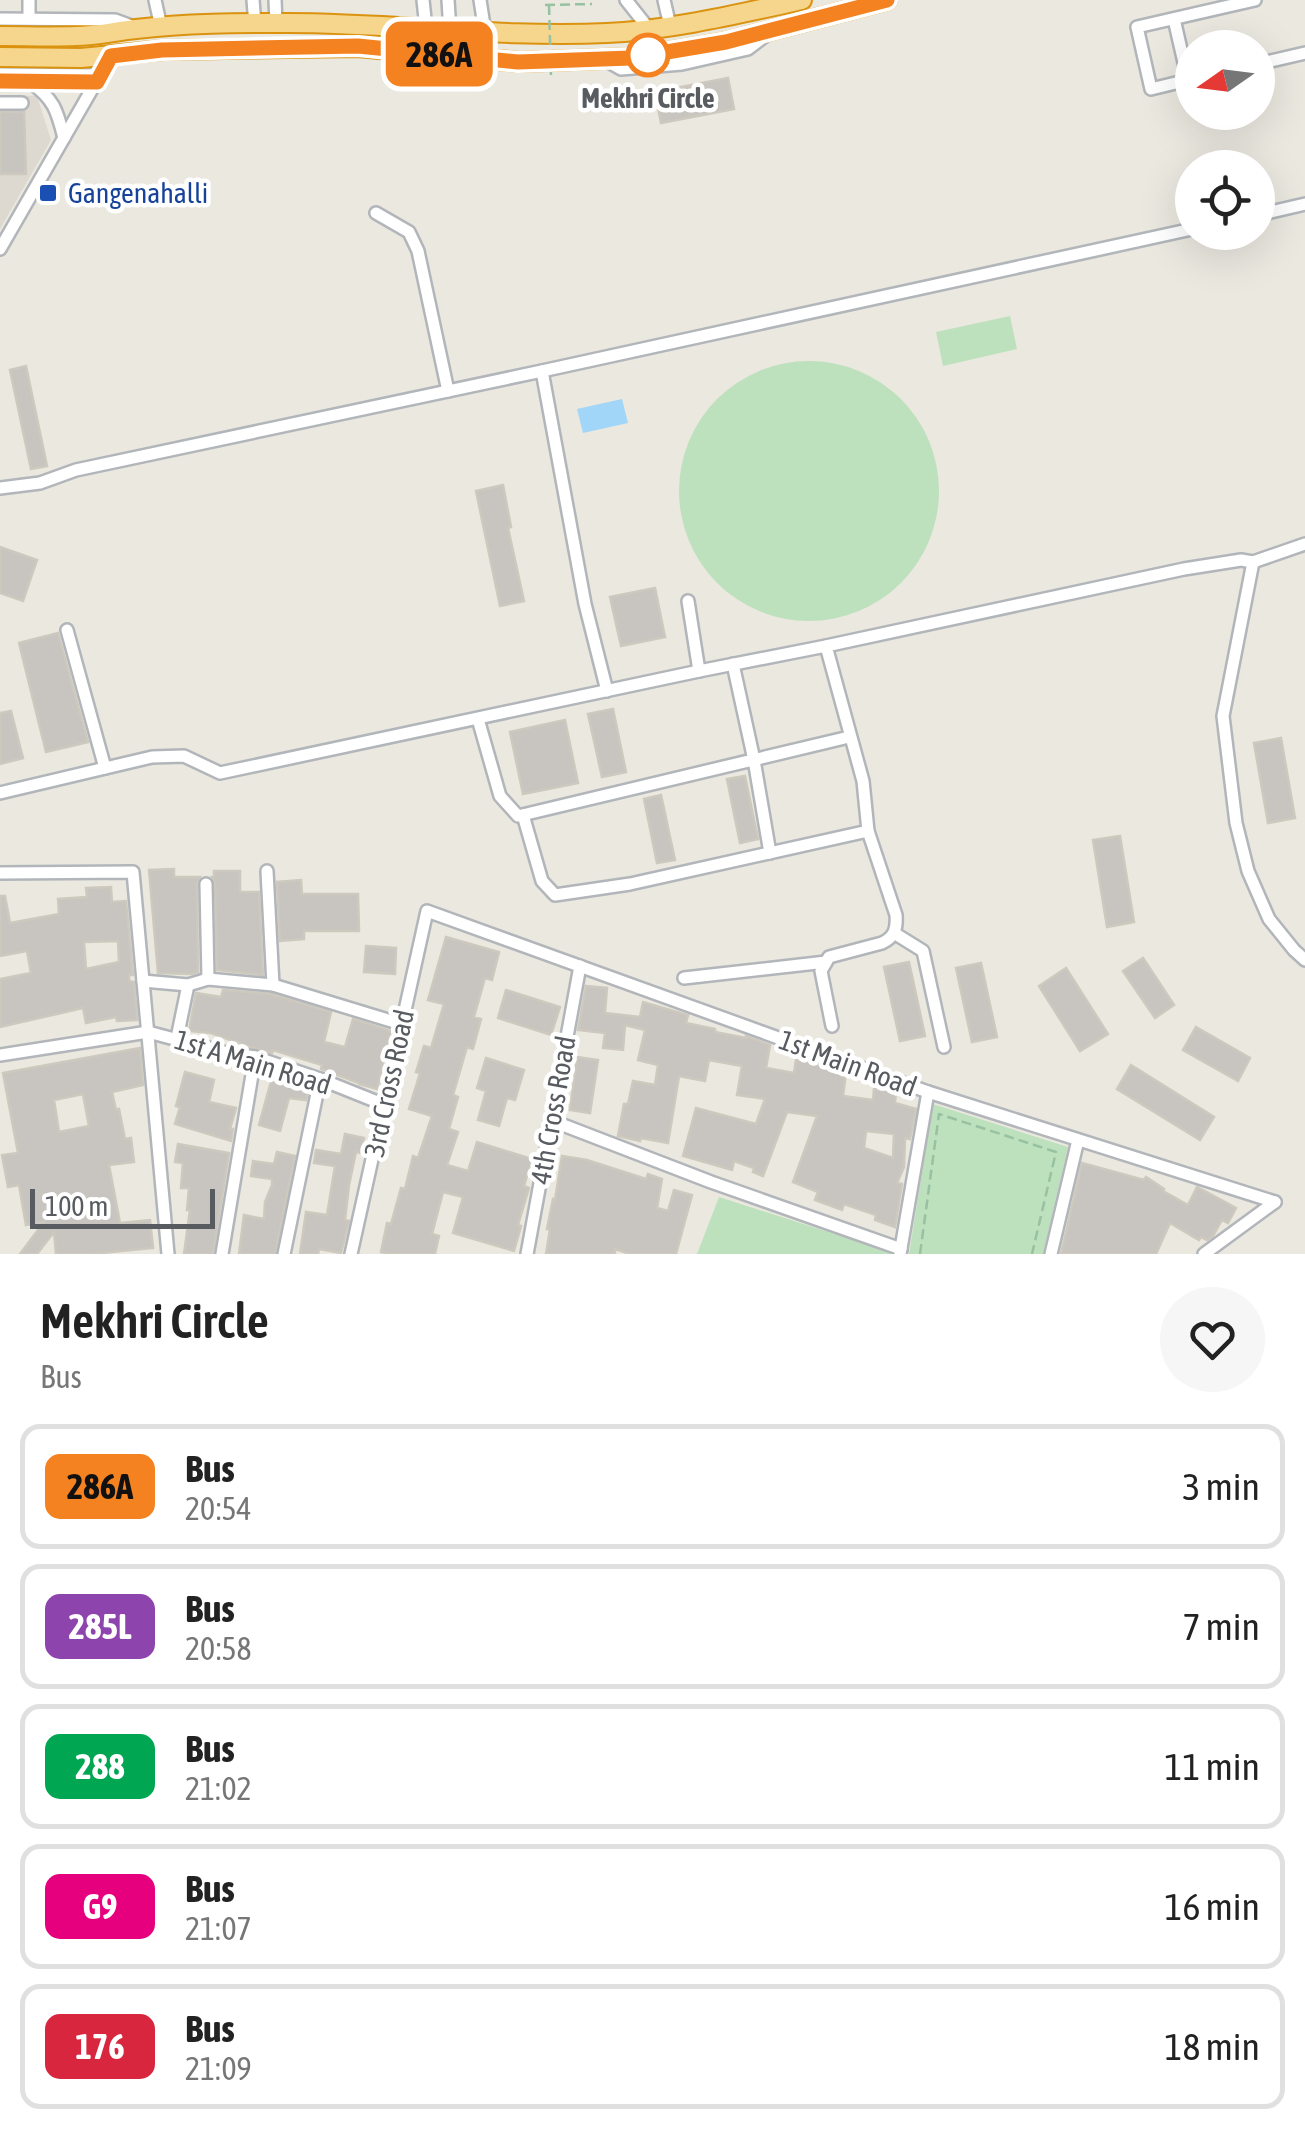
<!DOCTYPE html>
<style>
:root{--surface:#fff;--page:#f6f6f6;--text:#222;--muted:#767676;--line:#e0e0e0}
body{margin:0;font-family:"Asap Condensed",sans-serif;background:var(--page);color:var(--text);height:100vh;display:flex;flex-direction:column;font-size:38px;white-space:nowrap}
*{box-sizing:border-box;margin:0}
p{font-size:32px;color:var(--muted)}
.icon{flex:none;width:55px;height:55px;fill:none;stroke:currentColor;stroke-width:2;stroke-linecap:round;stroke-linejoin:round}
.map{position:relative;height:1254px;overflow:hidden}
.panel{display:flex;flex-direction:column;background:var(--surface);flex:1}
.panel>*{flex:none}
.badge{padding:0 20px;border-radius:15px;font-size:35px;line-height:65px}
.needle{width:65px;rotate:256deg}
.fabs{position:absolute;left:1175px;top:30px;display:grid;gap:20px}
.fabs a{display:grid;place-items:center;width:100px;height:100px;border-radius:50%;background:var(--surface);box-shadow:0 10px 40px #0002;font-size:50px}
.scale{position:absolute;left:30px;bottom:25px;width:185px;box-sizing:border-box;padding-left:10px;border:5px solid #585c60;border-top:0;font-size:28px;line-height:35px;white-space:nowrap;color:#585c60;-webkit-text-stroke:8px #fff;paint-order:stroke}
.map>.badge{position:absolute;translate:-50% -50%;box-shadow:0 0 0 5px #fff}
.round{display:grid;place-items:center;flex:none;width:105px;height:105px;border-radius:52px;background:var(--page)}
.headline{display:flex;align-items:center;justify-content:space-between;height:170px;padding:0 40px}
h1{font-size:48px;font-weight:600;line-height:75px}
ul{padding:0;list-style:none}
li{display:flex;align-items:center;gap:30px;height:125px;margin:0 20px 15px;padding:0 20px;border:5px solid var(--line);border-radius:20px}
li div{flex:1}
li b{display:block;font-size:38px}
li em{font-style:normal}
li .badge{min-width:110px;font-weight:700;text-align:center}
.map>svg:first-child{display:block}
.education{fill:#ddd9d1}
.green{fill:#bee1bd}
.water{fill:#a1d6f9}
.building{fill:#c8c4bf;stroke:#cec9be;stroke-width:2.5;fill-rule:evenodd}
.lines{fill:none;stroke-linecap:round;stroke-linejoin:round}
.minor-casing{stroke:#b2b6ba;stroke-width:16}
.highway-casing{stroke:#db920f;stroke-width:22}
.path{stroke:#97c1a1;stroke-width:2.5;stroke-dasharray:10 5;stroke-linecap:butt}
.minor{stroke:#fff;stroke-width:11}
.highway{stroke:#f5d68c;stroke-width:18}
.path-bridge{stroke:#97c1a1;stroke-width:2.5;stroke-dasharray:10 5;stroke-linecap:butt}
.line-casing{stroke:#fff;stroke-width:22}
.line{stroke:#f58220;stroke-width:15}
.stop-dot{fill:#fff;stroke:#f58220;stroke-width:5}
.transit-dot{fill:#1a4fb4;stroke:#fff;stroke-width:4}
.labels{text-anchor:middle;stroke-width:9;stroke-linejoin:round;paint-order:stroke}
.stop-label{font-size:28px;font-weight:bold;fill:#585c60;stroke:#fff}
.transit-label{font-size:28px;fill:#164399;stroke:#fff;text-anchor:start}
.street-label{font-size:28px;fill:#585c60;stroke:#fff}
</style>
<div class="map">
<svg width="1305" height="1254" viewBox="0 0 1305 1254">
<rect width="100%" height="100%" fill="#eae8df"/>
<path class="education" d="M0 95 37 96 51 140 0 229Z"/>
<g class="green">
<path d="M1010 316 1017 349 943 366 936 332Z"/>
<circle cx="809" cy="491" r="130"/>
<path d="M933 1104 1068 1147 1043 1254H909Z"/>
<path d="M719 1197 891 1252V1254H697Z"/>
</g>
<path class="water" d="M622 399 628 423 583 433 577 409Z"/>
<g class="building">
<path d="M728 78 734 109 661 123 655 92Z"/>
<path d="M0 112H24L26 174H0Z"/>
<path d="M26 366 47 466 31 469 10 370Z"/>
<path d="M503 485 511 527 508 528 524 601 500 606 476 491Z"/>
<path d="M0 547 37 560 23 601 0 593Z"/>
<path d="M655 588 665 637 621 646 610 597Z"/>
<path d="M58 633 88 742 46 752 19 643Z"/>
<path d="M613 709 626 772 602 777 588 714Z"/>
<path d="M11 711 23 758 0 764V713Z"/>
<path d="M565 720 578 783 523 794 510 732Z"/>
<path d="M1281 738 1295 818 1268 823 1254 743Z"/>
<path d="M745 776 758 839 740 843 727 779Z"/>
<path d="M661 795 675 860 657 863 644 799Z"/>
<path d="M1120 836 1134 922 1107 927 1093 840Z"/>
<path d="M174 869V877H200L197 884 198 972 192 974 158 973 149 870Z"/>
<path d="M214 871H240V892H259L263 975 217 970 215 884 212 877H214Z"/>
<path d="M301 880 302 894H358L359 931H304V939L280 941 277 882Z"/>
<path d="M111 887 112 902 126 901 133 975H129V981L134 982 137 1020 117 1021 116 1017 86 1023 83 1008 0 1027V979L31 973 27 951 0 956V896H5L10 923 59 914 58 899 87 897 86 888ZM118 941 119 962 86 969 84 942Z"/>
<path d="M446 937 499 952 492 980 485 978 474 1017 481 1019 473 1049 467 1047 453 1095 458 1097 449 1129 458 1132 447 1165 468 1171 477 1142 532 1159 524 1186 529 1188 518 1225 521 1226 514 1251 453 1233 463 1197 443 1192 432 1234 439 1236 435 1254H390L381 1252 387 1223 391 1224 401 1188 405 1189 413 1156 418 1158 432 1116 409 1109 420 1073 416 1072 424 1046 431 1048 444 1004 428 1000Z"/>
<path d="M366 946 396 948 395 974 364 972Z"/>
<path d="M1143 958 1174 1005 1155 1018 1123 971Z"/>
<path d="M909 962 925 1036 900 1041 884 967Z"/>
<path d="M981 963 997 1037 972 1042 956 968Z"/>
<path d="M1066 968 1108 1034 1080 1051 1039 986Z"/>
<path d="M586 986 607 988 605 1013 640 1017 643 1002 688 1015 686 1023 715 1029V1032L746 1038V1036L770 1045 766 1068 794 1073 796 1060 821 1063 846 1072 843 1096 873 1100 874 1089 896 1092 895 1103 916 1109 910 1139 905 1138 904 1167 897 1183 902 1184 895 1227 875 1220 876 1215 844 1204 842 1210 815 1200 818 1192 793 1182 817 1116 787 1112 763 1176 753 1172 754 1168 734 1161 732 1170 683 1156 696 1108 756 1124 765 1099 737 1095 742 1066 709 1060 705 1081 679 1076 668 1143 641 1138 640 1141 618 1136 624 1104H628L633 1081 655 1085 658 1065 638 1060 645 1030 625 1025 623 1050 603 1048 605 1033 578 1030ZM866 1131 894 1134 893 1158 864 1148Z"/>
<path d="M223 990 271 994 331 1012 324 1042 345 1047 353 1019 391 1031 377 1089 359 1084V1083L321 1069 322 1065 273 1050 272 1053 247 1046 211 1033 189 1031 196 993 221 997Z"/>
<path d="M506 990 560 1007 551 1035 498 1018Z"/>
<path d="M1196 1027 1250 1058 1238 1081 1183 1050Z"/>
<path d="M140 1048 143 1085 112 1092 116 1110 119 1109 125 1139 131 1138 134 1162 109 1165 120 1223 150 1220 153 1248 91 1254H56L54 1232 37 1254H20L44 1222 26 1225 19 1185 8 1187 2 1155 18 1153 3 1073ZM83 1094 89 1126 59 1132 54 1100Z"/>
<path d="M577 1057 598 1060 590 1113 570 1110Z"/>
<path d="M486 1058 524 1070 515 1100 507 1098 499 1126 478 1120 486 1091 477 1088Z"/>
<path d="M1131 1065 1214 1117 1200 1140 1117 1089Z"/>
<path d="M185 1072 214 1080 209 1102 236 1108 230 1129H233L231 1141 175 1124 180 1107 176 1106Z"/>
<path d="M272 1078 309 1085 306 1100 289 1098 280 1131 259 1125Z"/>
<path d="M345 1134 364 1138 361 1153 356 1152 349 1185 345 1220 349 1221 341 1253 319 1249 318 1254H300L306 1212 327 1215 335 1166 314 1163 316 1150 341 1154Z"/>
<path d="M178 1144 229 1153 213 1254H184L190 1210H187L189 1188H181L183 1163 175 1162Z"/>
<path d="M277 1152 295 1156 275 1254H239L244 1215 264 1219 265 1202 272 1185V1179L251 1176 253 1161 274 1164Z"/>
<path d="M562 1156 587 1160 646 1179 648 1174 662 1179 657 1208 668 1211 674 1190 692 1195 676 1254H630L615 1249V1254H546L550 1229H547L553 1199 555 1200Z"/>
<path d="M1082 1163 1144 1180 1146 1177 1164 1189 1163 1191 1188 1205 1197 1187 1236 1208 1228 1223 1222 1220 1213 1236 1207 1240 1201 1237 1199 1240 1170 1223 1156 1254H1061Z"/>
</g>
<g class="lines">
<g class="minor-casing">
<g id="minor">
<path d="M29 0V18"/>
<path d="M155 0 161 27"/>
<path d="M253 0 255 24"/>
<path d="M275 0 276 23"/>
<path d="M423 0 426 28"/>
<path d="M448 0 450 31"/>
<path d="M480 0 485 32"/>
<path d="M626 0 649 29"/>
<path d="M664 0 670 26"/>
<path d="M0 19 115 20 134 27"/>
<path d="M1174 19 1188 80"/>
<path d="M607 61 621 69 682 64 748 49 765 36"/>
<path d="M1258 64 1305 53"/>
<path d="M0 74 102 75"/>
<path d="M1192 79 1151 89 1137 27 1255 0"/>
<path d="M29 81C54 99 57 110 64 138"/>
<path d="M0 103H22"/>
<path d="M376 213 409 232 418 251 448 391"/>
<path d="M1258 215 1305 204"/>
<path d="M0 249 111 56"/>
<path d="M542 371 585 604 607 691"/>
<path d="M0 488 40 483 76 470 542 371 1192 229"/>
<path d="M1253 562 1223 716 1236 823 1248 871 1269 919 1294 950 1305 960"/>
<path d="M688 601 699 671"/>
<path d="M67 630 105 768"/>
<path d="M733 664 754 760 770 853"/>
<path d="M478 719 500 796 518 816 849 737"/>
<path d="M0 793 152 757 184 756 220 773 699 671 826 646"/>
<path d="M523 815 542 881 555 895 630 884 868 831"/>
<path d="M267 871 273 985"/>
<path d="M0 873 133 872 168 1254"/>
<path d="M206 884 208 979"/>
<path d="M894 933 923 951 944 1047"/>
<path d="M684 978 826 962"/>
<path d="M143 981 188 985 208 979 273 985 401 1024"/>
<path d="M832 1026 821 971 829 957 882 943C895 937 897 928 896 915L868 831 863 781 826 646 1184 569 1241 560 1253 562 1305 544"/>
<path d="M177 1038 188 985"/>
<path d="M0 1055 148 1032 227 1053 255 1057 320 1079 385 1105"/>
<path d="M550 1120 711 1182 901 1249"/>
<path d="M222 1254 255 1057"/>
<path d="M284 1254 320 1079"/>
<path d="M351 1254 427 911 928 1092 1275 1202"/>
<path d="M527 1254 580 966"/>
<path d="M900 1254 928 1092"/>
<path d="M1051 1254 1078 1140"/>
<path d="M1204 1254 1275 1202"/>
</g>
</g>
<g class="highway-casing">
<g id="highway">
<path d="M0 36C25 36 51 37 76 36 96 36 116 31 136 29 186 23 238 23 288 23 395 23 500 38 607 33 672 30 738 14 802 0"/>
<path d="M0 57 81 58 163 50 358 47 519 62 631 58 726 42 887 0"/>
</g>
</g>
<g class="path">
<path d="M545 5 592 4"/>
<path d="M920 1254 939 1114 1056 1152 1032 1254"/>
</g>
<use href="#minor" class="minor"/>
<use href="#highway" class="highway"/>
<path class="path-bridge" d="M549 5 551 76"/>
</g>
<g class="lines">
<g class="line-casing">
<path id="line" d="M0 81 97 82 111 56 162 50 358 46 518 62 631 58 726 42 887 0"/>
</g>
<use href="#line" class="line"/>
</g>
<circle class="stop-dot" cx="648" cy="55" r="20"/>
<rect class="transit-dot" x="38" y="183" width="20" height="20" rx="5"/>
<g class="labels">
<g class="stop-label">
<text x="648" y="108">Mekhri Circle</text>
</g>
<g class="transit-label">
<text x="68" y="203">Gangenahalli</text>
</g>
<g class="street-label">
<text transform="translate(253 1062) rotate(17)" y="10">1st A Main Road</text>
<text transform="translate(848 1063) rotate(20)" y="10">1st Main Road</text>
<text transform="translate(389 1083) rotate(-78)" y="10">3rd Cross Road</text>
<text transform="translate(553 1110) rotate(-80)" y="10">4th Cross Road</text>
</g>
</g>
</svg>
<div class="fabs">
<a><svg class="needle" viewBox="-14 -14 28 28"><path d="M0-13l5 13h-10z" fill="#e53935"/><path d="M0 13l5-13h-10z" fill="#767676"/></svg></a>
<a><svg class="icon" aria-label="locate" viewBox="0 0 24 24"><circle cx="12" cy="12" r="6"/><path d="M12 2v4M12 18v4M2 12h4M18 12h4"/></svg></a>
</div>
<div class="scale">100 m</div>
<b class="badge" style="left:439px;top:54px;background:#f58220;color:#111">286A</b>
</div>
<section class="panel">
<div class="headline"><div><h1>Mekhri Circle</h1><p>Bus</p></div><a class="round"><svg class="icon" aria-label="heart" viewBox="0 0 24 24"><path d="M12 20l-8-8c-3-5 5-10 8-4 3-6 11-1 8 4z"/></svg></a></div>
<ul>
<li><span class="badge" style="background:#f58220;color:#111">286A</span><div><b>Bus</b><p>20:54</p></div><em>3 min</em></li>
<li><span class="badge" style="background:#8e44ad;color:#fff">285L</span><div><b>Bus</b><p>20:58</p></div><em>7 min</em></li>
<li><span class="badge" style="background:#00a651;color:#fff">288</span><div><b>Bus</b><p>21:02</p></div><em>11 min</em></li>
<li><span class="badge" style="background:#e6007e;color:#fff">G9</span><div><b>Bus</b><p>21:07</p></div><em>16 min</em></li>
<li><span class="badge" style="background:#d7263d;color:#fff">176</span><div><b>Bus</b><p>21:09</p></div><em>18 min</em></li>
</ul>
</section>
